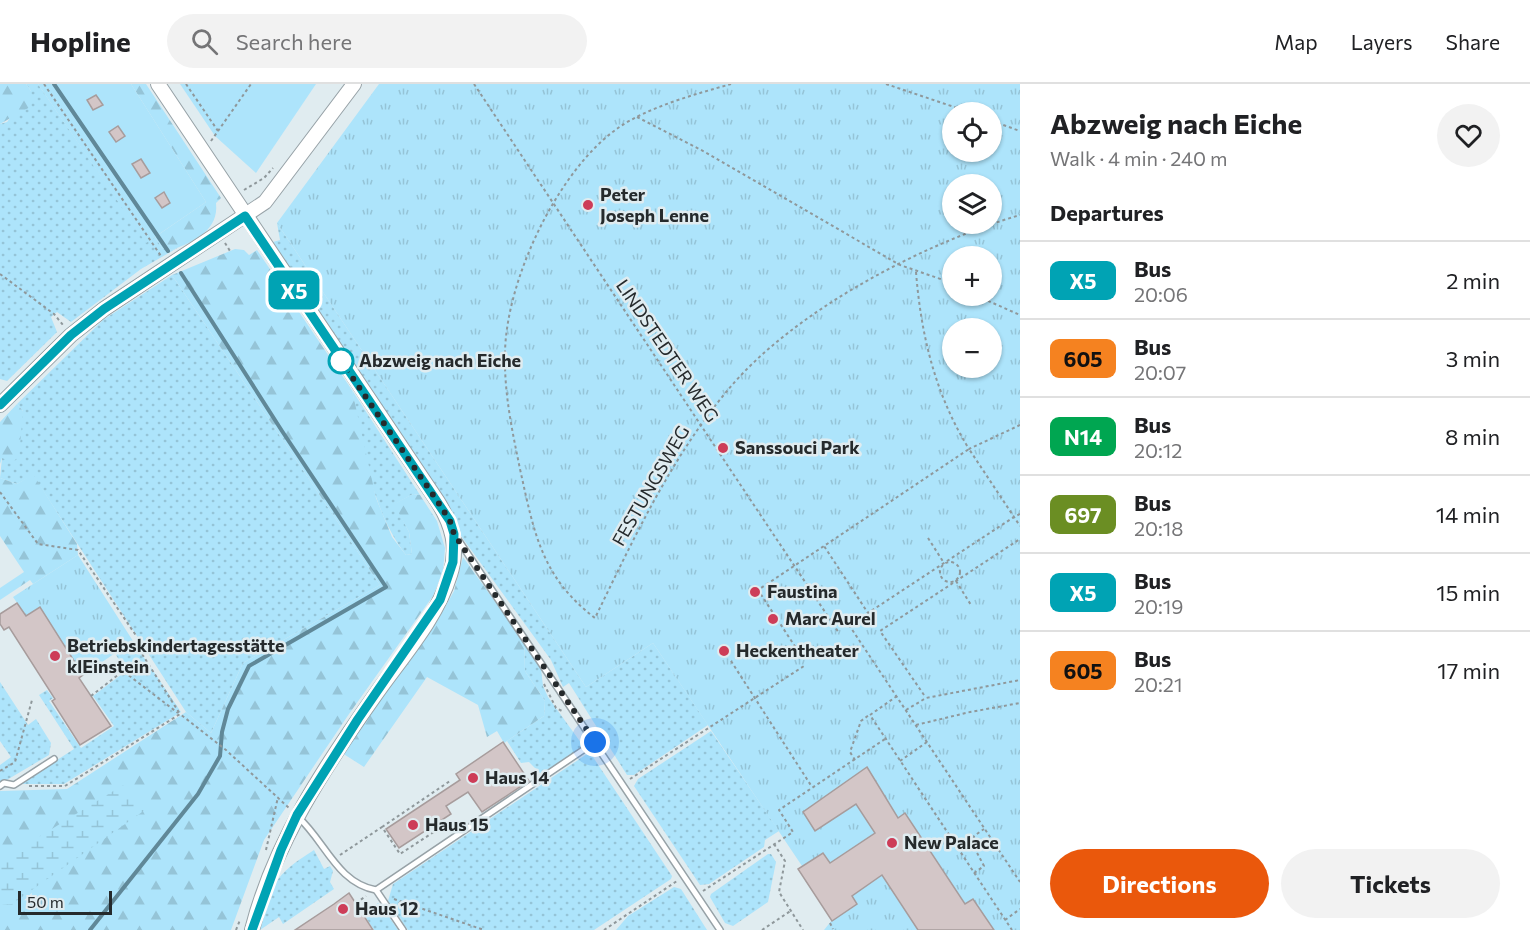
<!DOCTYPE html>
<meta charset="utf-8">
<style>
:root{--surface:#fff;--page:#f2f2f2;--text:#202124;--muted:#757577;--line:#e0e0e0;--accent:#ea580c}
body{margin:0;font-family:Commissioner,sans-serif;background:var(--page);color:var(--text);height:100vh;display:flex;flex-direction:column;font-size:22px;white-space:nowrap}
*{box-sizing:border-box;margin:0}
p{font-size:20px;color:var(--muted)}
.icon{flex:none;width:33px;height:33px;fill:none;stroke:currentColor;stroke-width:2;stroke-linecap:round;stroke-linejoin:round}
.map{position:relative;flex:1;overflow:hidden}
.panel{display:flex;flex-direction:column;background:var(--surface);width:510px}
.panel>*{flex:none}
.badge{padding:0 12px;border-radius:9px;font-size:21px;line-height:39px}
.fabs{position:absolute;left:942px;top:18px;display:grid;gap:12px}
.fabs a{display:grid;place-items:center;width:60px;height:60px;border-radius:50%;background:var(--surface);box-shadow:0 2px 4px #0004;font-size:30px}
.scale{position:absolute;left:18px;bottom:15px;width:94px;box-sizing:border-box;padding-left:6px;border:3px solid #252a2c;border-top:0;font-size:16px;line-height:21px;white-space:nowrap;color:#252a2c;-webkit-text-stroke:4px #e0ecf0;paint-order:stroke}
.you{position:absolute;width:30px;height:30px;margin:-15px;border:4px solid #fff;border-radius:50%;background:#1a73e8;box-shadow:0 0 0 9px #1a73e833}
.map>.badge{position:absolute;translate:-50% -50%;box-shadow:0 0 0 3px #fff}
h2{padding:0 30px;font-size:22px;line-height:54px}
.round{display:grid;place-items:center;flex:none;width:63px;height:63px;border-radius:32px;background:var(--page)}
.summary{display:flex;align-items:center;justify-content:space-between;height:102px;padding:0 30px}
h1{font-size:28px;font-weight:700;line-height:45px}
.button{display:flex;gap:12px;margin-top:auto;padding:12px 30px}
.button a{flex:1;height:69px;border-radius:36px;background:var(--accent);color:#fff;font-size:24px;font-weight:700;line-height:69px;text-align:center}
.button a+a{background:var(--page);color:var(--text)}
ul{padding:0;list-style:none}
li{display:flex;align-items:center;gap:18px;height:78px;padding:0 30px;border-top:2px solid var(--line)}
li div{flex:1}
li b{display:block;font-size:22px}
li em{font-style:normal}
li .badge{min-width:66px;font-weight:700;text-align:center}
header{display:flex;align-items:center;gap:36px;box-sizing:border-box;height:84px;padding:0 30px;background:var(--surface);border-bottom:2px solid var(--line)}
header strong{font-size:28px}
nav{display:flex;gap:33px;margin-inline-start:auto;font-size:21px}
.search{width:420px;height:54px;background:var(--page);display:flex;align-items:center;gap:15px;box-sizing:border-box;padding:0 21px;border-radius:33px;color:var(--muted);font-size:22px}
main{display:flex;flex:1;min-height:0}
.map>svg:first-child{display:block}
.grass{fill:url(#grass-dots)}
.forest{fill:url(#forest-firs)}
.wetland{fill:url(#wetland-marsh)}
.park{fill:url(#park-tufts);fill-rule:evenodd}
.garden{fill:#ade4fb}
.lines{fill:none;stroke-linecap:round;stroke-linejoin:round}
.stream{stroke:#608898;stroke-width:4}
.building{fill:#d3c6c7;stroke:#a79c9c;stroke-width:1.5}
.service-casing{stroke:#97a2a7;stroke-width:8}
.tertiary-casing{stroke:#97a2a7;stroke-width:16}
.path{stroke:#8f989b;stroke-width:2;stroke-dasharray:3 3;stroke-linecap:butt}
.service{stroke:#fff;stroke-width:5}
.tertiary{stroke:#fff;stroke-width:14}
.line-casing{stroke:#fff;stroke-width:14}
.line{stroke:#00a3b4;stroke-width:9}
.walk{stroke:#252a2c;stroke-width:6;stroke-dasharray:0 10.8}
.poi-dot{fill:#cd3d58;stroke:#e0ecf0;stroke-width:2}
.stop-dot{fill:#fff;stroke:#00a3b4;stroke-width:3}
.labels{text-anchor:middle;stroke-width:5;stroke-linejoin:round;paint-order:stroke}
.poi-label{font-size:18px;font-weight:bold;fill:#252a2c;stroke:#e0ecf0;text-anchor:start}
.street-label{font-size:18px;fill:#252a2c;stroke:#e0ecf0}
.stop-label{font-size:18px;font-weight:bold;fill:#252a2c;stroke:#e0ecf0;text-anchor:start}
</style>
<header>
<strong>Hopline</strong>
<div class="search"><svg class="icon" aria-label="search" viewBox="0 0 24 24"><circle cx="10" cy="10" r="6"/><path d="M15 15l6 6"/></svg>Search here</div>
<nav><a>Map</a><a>Layers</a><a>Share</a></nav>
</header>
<main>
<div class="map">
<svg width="1020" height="846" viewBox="0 0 1020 846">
<defs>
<pattern id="grass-dots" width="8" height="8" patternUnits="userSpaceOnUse" patternTransform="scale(1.5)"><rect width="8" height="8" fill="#ade4fb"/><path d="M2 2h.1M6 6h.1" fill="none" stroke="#95c4d7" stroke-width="1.8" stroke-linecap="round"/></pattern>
<pattern id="forest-firs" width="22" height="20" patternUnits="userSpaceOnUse" patternTransform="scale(1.5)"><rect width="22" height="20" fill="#ade4fb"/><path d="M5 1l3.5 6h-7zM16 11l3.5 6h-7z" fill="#95c4d7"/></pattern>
<pattern id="wetland-marsh" width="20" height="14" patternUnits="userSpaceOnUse" patternTransform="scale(1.5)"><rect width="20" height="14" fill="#ade4fb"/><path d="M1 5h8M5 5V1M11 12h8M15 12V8" fill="none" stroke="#95c4d7"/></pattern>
<pattern id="park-tufts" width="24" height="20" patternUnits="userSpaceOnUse" patternTransform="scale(1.5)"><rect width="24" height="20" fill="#ade4fb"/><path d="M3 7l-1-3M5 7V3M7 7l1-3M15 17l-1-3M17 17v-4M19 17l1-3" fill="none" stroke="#95c4d7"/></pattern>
</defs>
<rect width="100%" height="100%" fill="#e0ecf0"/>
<g class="grass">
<path d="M26 0H38L146 158 155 153 162 164 172 166 179 163 141 185 71 238 57 228 51 233 57 248 7 297 0 295V40L7 38 31 7Z"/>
<path d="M277 139 586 603 653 559 708 641 634 691H627L569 599 563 603 551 576 461 452 455 434 273 158 280 156Z"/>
<path d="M172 191 380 501 243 579 211 649 186 628 33 391 17 400 0 394 2 374 23 327 17 320 103 236Z"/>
<path d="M352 306 420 411 413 410 395 420 409 448 412 470 406 471C370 424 363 362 352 306Z"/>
<path d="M524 558 541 585 543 602 548 613 584 663 542 691 529 678 521 679 507 657 544 632 545 617 525 587Z"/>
<path d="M134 559 181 628 64 700H20L74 665 39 611 47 606 53 614 49 617 81 664 114 642 93 612 126 587 116 571Z"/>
<path d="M0 598 28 641 36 635 51 659 49 671 0 700V681L11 673 0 657Z"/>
<path d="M711 647 779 747 765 756 764 763 709 800 700 801 634 702 638 695Z"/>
<path d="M587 670 593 673 672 792 671 795 594 846H408L388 817 393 800Z"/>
<path d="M314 766 324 785 330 782 333 787 330 798 334 805 283 840 279 833 260 846C272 800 273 792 314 766Z"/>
<path d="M768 770H771L776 778 768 818 733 842 725 839 710 813 711 810Z"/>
<path d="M674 803 681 805 707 846H616L628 832Z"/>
<path d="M378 819 380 820 398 846H374L364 831Z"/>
</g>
<g class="forest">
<path d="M0 0H26L31 7 30 23 0 40Z"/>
<path d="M131 0H146L221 114 216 119C219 146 195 157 172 166L162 164 155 153 206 118Z"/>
<path d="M235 165 244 166 249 171 257 166 352 306 376 414 392 453 406 471 412 470 409 448 394 420 413 410 420 411 437 437 445 464 443 488 433 512 349 630 264 756 231 846H0V707L67 705 186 628 211 649 243 579 380 501 172 191Z"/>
<path d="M17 320 23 327 19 373 12 378 2 374 0 380V338Z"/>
<path d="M33 390 77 460 78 471 33 500 30 496 0 516V504L24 488 0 452V394L17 400Z"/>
<path d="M463 473 524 558 525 587 545 617 544 632 504 659 497 647 487 653 478 621 427 593 364 683 342 669 439 534 454 507Z"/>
</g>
<path class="wetland" d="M123 701 145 726 12 820 0 821V777Z"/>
<g class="park">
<path d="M379 0H1020V846H824L832 836 798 785 802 782 653 559 586 603 277 139ZM952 28H992V68H952ZM952 100H992V140H952ZM952 172H992V212H952ZM952 244H992V284H952Z"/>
<path d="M78 471 133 557 83 591 40 524 26 532 13 513Z"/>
</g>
<g class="garden">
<path d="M38 0H131L206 118 146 159Z"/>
<path d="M180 0H316L256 89 215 52Z"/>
</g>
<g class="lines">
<g class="stream">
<path d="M54 0 168 167"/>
<path d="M90 846 198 710 220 672 222 648 228 625 249 582 386 503 282 347 181 189"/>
</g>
</g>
<g class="building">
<path d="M96 11 103 21 93 26 87 16Z"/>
<path d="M118 42 125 52 116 58 109 48Z"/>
<path d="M141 75 150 89 141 94 132 80Z"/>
<path d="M164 108 170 119 162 124 155 114Z"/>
<path d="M17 519 26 532 40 523 83 591 79 594 111 642 80 661 52 617 55 615 9 543 4 546 0 540V530Z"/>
<path d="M503 658 529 697 482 728 468 708 446 722 451 730 399 764 386 745 460 696 456 690Z"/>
<path d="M867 683 898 734 905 729 965 820 973 815 994 846H918L882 791 852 812 857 820 832 837 798 785 823 769 830 779 875 749 856 720 815 747 803 728Z"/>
<path d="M349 809 373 846H295L334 820Z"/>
</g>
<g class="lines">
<g class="service-casing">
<g id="service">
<path d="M457 454 720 846"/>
<path d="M0 702 4 699 14 701 54 675"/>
<path d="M298 733C325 757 337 799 376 806L403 846"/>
<path d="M376 806 595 658"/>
</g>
</g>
<g class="tertiary-casing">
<g id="tertiary">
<path d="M158 0 438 418C452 441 459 464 450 491 437 534 402 573 376 610 325 682 274 759 252 846"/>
<path d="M0 321 71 251 104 225 265 118 354 0"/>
</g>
</g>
<g class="path">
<path d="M44 0 161 172"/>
<path d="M186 0 218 47"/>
<path d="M474 0 839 549"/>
<path d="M731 0C696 10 648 23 618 44 558 86 506 196 505 269 504 309 512 346 520 385 534 448 541 493 595 534 633 456 671 374 727 307 793 227 922 160 1020 131"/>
<path d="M886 0 969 28"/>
<path d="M637 33 705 68 900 181 952 199"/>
<path d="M992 37 1020 47"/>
<path d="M211 57 251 0"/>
<path d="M244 106 264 94 273 84"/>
<path d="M225 159 230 167"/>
<path d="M916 188C921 251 935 310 969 365L1020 341"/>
<path d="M0 190 54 230 63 241"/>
<path d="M977 212 1020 231"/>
<path d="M0 408 38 460 78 466 137 553 142 570 180 630"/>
<path d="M1020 430 1014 433 868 529 824 462 969 365 1014 433 1020 442"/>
<path d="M928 454 944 479"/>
<circle cx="950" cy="488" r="10"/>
<path d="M956 497 971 521"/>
<path d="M849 541 1020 798"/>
<path d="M802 573 758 506 824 462"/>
<path d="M731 577 812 703"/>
<path d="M544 600 556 624 562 627"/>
<path d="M924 611 880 547 1020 455"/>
<path d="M91 612 123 587 178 629"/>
<path d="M897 612 870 631 1012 846"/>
<path d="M906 626 926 614 1020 596"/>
<path d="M916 641 970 628 1020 619"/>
<path d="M855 676 850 668 861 637 869 631"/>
<path d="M900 677 927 658"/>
<path d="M0 687 15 678 32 616"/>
<path d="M630 695 804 582"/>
<path d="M29 702H65L180 630 226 666 289 724"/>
<path d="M382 743 450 697"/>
<path d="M774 760 785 777 779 808 803 846"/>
<path d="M266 766 278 713"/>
<path d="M340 771 382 743 400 770 443 742 440 737"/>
<path d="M974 789 984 782 975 765 974 752 984 745"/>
<path d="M703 807 793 748 779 726 885 655"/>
<path d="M394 815 484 846"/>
<path d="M356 819 366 812"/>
<path d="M1005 836 1020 825"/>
<path d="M830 839 833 845"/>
<path d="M236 846 240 836"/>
<path d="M604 846 677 797"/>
<path d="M762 846 792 826"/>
</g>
<use href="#service" class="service"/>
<use href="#tertiary" class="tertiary"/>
</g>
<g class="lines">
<g class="line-casing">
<path id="line" d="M0 321 71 251 104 225 245 132 450 437 454 450 453 478 440 516 358 635 297 731 281 766 252 846"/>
</g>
<use href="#line" class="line"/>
<path class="walk" d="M341 277 438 418 450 437 454 450 595 658"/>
</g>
<g class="poi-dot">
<circle cx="588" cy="121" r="6"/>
<circle cx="723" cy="364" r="6"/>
<circle cx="755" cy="508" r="6"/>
<circle cx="773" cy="535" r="6"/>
<circle cx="724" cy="567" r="6"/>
<circle cx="55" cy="572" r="6"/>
<circle cx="473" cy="694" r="6"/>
<circle cx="413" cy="741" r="6"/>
<circle cx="892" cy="759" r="6"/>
<circle cx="343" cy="825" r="6"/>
</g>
<circle class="stop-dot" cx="341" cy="277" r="12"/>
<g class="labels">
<g class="poi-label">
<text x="600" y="117">Peter<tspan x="600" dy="21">Joseph Lenne</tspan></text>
<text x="735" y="370">Sanssouci Park</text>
<text x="767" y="514">Faustina</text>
<text x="785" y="541">Marc Aurel</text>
<text x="67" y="568">Betriebskindertagesstätte<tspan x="67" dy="21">klEinstein</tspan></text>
<text x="736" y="573">Heckentheater</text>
<text x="485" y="700">Haus 14</text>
<text x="425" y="747">Haus 15</text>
<text x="904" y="765">New Palace</text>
<text x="355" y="831">Haus 12</text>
</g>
<g class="street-label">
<text transform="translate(667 267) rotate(56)" y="6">LINDSTEDTER WEG</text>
<text transform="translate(651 402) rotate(-60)" y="6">FESTUNGSWEG</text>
</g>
<g class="stop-label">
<text x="359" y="283">Abzweig nach Eiche</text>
</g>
</g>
</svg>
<div class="fabs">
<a><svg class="icon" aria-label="locate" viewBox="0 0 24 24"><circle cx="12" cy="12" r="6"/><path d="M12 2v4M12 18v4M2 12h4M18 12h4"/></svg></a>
<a><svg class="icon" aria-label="layers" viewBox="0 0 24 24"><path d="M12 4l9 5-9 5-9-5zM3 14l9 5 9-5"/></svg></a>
<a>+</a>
<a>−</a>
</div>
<div class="scale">50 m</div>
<div class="you" style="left:595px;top:658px"></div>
<b class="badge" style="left:294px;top:206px;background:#00a3b4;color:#fff">X5</b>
</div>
<section class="panel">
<div class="summary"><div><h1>Abzweig nach Eiche</h1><p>Walk · 4 min · 240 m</p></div><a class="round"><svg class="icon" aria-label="heart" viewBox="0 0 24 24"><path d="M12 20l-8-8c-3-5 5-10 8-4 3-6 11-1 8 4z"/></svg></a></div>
<h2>Departures</h2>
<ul>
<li><span class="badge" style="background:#00a3b4;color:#fff">X5</span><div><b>Bus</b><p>20:06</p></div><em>2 min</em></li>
<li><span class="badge" style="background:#f58220;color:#111">605</span><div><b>Bus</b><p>20:07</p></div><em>3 min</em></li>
<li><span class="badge" style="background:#00a651;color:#fff">N14</span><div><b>Bus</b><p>20:12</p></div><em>8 min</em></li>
<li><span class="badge" style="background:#6b8e23;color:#fff">697</span><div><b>Bus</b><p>20:18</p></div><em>14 min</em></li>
<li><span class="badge" style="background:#00a3b4;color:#fff">X5</span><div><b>Bus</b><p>20:19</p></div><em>15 min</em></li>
<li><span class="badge" style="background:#f58220;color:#111">605</span><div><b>Bus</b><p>20:21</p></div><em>17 min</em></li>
</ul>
<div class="button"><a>Directions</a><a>Tickets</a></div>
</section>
</main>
